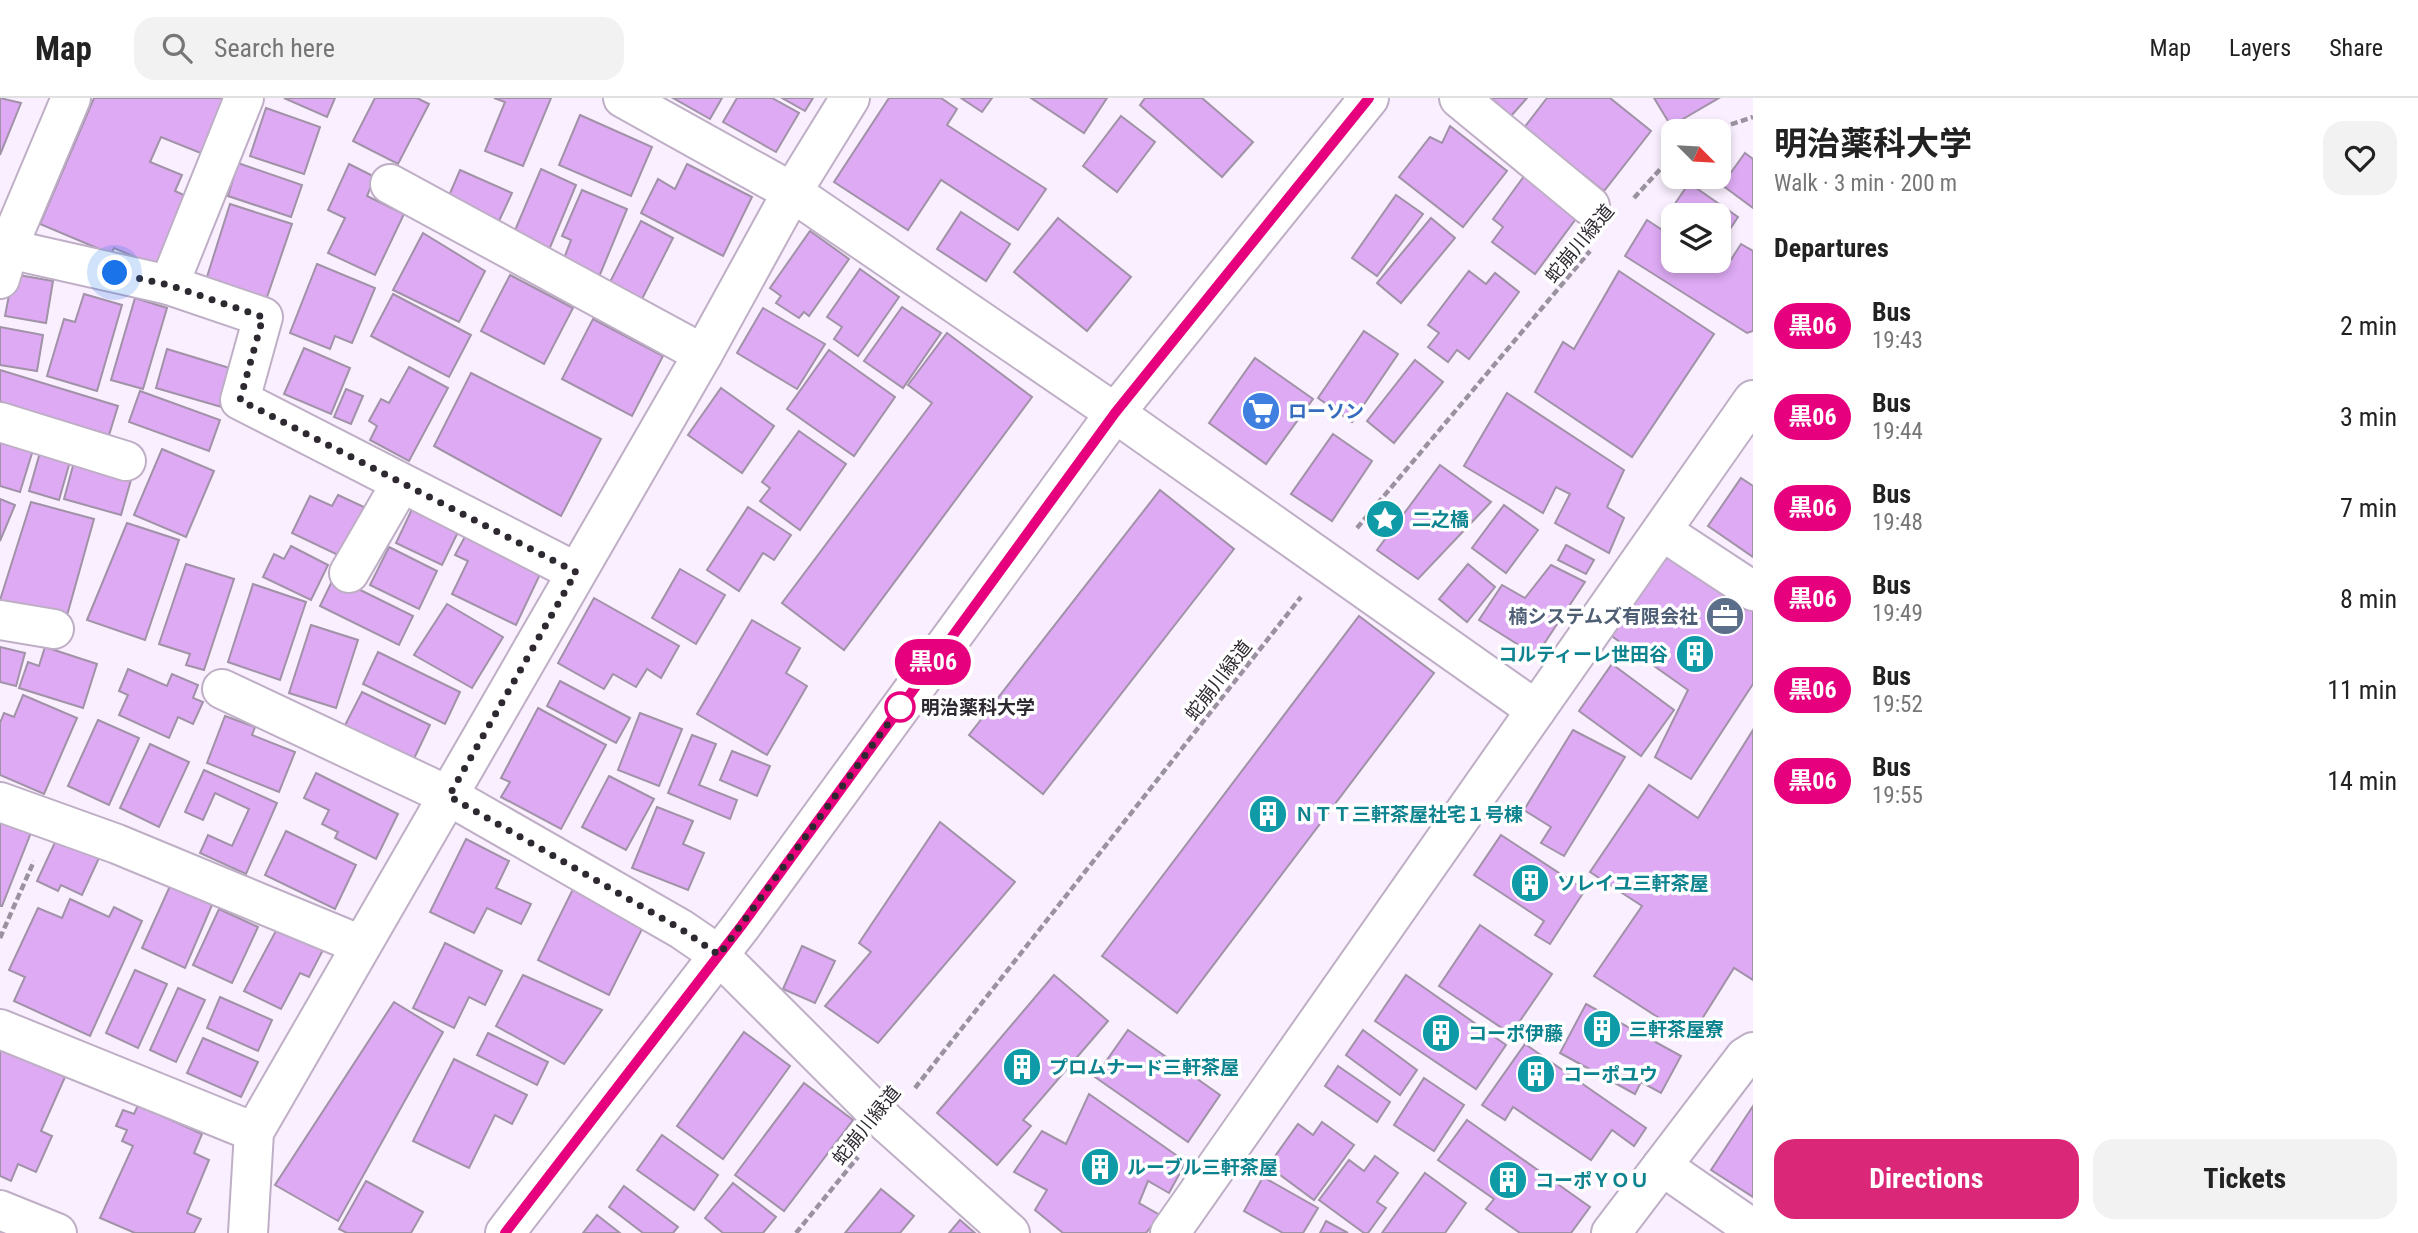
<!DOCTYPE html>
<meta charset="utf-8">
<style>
:root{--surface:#fff;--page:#f2f2f2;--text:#222;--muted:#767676;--line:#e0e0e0;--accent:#db2777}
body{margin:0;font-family:"Roboto Condensed","Noto Sans JP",sans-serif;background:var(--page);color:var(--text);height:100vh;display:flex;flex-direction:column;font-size:26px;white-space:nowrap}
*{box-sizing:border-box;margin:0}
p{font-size:23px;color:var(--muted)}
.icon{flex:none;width:38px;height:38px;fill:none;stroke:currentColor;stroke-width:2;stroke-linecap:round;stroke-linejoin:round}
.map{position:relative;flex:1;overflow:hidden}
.panel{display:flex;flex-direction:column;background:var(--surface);width:665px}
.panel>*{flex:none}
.badge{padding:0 14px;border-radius:23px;font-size:24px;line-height:46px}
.needle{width:46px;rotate:114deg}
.fabs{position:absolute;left:1661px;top:21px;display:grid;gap:14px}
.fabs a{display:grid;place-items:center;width:70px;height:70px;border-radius:14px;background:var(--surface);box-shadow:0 4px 10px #0003;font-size:35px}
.you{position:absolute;width:35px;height:35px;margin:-18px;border:5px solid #fff;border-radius:50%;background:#1a73e8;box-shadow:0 0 0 10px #1a73e833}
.map>.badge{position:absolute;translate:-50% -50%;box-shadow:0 0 0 4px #fff}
h2{padding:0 21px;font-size:26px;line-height:63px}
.round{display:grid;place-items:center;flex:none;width:74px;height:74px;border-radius:21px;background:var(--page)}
.head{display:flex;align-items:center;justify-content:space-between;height:119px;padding:0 21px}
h1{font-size:33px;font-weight:700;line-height:52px}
.cta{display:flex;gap:14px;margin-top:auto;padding:14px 21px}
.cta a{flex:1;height:80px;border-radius:21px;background:var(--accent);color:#fff;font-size:28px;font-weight:700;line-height:80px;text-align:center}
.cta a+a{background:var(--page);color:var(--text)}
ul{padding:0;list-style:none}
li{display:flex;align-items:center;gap:21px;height:91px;padding:0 21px}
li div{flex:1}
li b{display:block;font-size:26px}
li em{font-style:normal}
li .badge{min-width:77px;font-weight:700;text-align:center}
header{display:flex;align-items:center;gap:42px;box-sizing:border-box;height:98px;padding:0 35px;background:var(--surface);border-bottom:2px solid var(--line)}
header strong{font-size:33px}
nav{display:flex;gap:38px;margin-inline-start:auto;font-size:24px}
.search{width:490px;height:63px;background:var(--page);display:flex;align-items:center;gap:18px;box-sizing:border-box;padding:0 24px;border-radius:21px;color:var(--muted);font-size:26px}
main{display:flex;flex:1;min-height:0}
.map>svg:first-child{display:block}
.building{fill:#ddaaf3;stroke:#a192a8;stroke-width:2}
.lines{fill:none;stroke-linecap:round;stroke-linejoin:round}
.minor-casing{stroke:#bfafc6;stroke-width:42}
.path{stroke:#9a929e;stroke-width:4.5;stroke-dasharray:7 3.5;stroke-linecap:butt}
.minor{stroke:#fff;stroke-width:38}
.line-casing{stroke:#fff;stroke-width:16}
.line{stroke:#e6007e;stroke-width:10}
.walk{stroke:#2e2831;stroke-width:7;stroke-dasharray:0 12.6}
.stop-dot{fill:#fff;stroke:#e6007e;stroke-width:3.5}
.labels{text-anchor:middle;stroke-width:7;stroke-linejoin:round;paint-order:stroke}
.street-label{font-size:19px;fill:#2e2831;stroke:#fff}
.shop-label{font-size:19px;font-weight:bold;fill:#366cbe;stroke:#fff;text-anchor:start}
.culture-label{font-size:19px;font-weight:bold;fill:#0d838f;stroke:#fff;text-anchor:start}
.service-label{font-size:19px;font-weight:bold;fill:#4e5e75;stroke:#fff;text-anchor:end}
.stop-label{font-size:19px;font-weight:bold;fill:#2e2831;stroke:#fff;text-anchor:start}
</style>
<header>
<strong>Map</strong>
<div class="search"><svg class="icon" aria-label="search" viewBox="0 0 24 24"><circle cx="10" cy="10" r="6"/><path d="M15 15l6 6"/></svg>Search here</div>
<nav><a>Map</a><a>Layers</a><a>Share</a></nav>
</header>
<main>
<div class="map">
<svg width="1753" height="1135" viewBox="0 0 1753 1135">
<rect width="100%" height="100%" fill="#f9effe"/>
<g class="building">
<path d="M0 0 21 5 0 57Z"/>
<path d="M94 0H227L203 56 161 39 150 64 182 77 175 93 188 99 158 169 114 150 111 156 40 126Z"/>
<path d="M284 0H335L327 19Z"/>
<path d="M375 0H417L429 6 398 66 353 43Z"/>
<path d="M494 0H551L523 68 485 53 505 4Z"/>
<path d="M673 0H722L710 21Z"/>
<path d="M737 0H772L799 15 776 54 723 24Z"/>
<path d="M782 0H813L805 13Z"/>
<path d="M889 0H941L957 11 947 27 1046 91 1018 132 941 82 908 132 834 84Z"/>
<path d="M961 0H992L982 14Z"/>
<path d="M1031 0H1107L1084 35Z"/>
<path d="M1145 0H1202L1253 44 1222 79 1140 7Z"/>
<path d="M1491 0H1527L1511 18Z"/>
<path d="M1547 0H1610L1651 33 1604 93 1524 30Z"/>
<path d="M1654 0H1719L1671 28Z"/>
<path d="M266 10 320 29 304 76 250 58Z"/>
<path d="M580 17 652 49 631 98 559 67Z"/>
<path d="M1121 18 1155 44 1117 94 1083 68Z"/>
<path d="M1450 28 1507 73 1463 129 1399 79 1430 39 1442 45Z"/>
<path d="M1745 55 1753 61V110L1722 87Z"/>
<path d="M238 65 302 87 291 119 228 98Z"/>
<path d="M349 66 375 79 367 98 404 116 375 177 328 155 345 120 328 112Z"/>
<path d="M687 66 752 99 723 158 641 115 658 81 675 91Z"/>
<path d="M541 71 576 87 549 152 513 137Z"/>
<path d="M460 72 512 95 499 123 448 100Z"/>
<path d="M1527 74 1581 114 1535 176 1492 144 1503 129 1493 121Z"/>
<path d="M1689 85 1738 119 1718 149V117H1673V124L1666 119Z"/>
<path d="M582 92 627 111 599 179 563 163 571 142 562 138Z"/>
<path d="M1396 97 1423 116 1377 178 1352 160Z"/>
<path d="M230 106 292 126 266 202 206 182Z"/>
<path d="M961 114 1010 146 986 183 937 151Z"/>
<path d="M1058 120 1131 179 1087 233 1014 174Z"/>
<path d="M1431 120 1455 140 1401 205 1377 185Z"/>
<path d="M1647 122 1673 139V163H1711L1725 171 1741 146 1753 153V233L1747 235 1625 158Z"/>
<path d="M641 123 673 140 641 203 609 186Z"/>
<path d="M810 133 849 161 809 218 804 214 799 220 776 205 781 198 770 190Z"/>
<path d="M423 135 485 173 459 224 393 192Z"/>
<path d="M317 166 375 190 352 245 335 238 330 251 290 235Z"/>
<path d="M860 171 899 199 858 258 834 241 842 229 827 219Z"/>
<path d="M1469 173 1486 186 1495 175 1519 194 1469 261 1457 252 1448 264 1428 249 1439 235 1428 227Z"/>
<path d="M1619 173 1714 236 1632 359 1535 294 1563 244 1574 251Z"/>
<path d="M13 176 53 183 46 225 5 218Z"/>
<path d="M510 177 573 210 544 266 481 233Z"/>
<path d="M84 196 122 207 97 293 47 278 64 221 75 224Z"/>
<path d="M393 196 471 237 449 279 371 238Z"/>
<path d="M135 200 167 210 143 291 111 282Z"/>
<path d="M902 209 941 235 903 290 864 263Z"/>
<path d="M763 210 825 246 797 291 737 255Z"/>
<path d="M593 221 663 258 632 318 562 281Z"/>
<path d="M0 229 43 237 37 273 0 267Z"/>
<path d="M1364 233 1398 256 1352 324 1318 300Z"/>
<path d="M947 235 1032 299 844 552 782 505 932 305 908 287Z"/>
<path d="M304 250 350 270 331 316 284 296Z"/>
<path d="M167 251 236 272 225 310 156 290Z"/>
<path d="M829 252 895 299 854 358 787 311Z"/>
<path d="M1255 260 1313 301 1266 366 1209 325Z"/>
<path d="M1415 262 1443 284 1394 345 1367 323Z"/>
<path d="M409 269 448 290 409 363 370 342 377 328 369 323 381 301 389 305Z"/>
<path d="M0 272 118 308 109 337 0 304Z"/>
<path d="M471 275 601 341 561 418 434 348Z"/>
<path d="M721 290 774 328 742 375 688 337Z"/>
<path d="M346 291 363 298 351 326 334 319Z"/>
<path d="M140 293 220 322 209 353 129 324Z"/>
<path d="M1507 295 1624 372 1607 409 1624 420 1609 455 1555 425 1570 396 1556 389 1543 415 1464 368Z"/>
<path d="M799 333 846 366 800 432 760 403 770 390 762 384Z"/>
<path d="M1333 336 1372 363 1332 423 1291 396Z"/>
<path d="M0 343 33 352 20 394 0 388Z"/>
<path d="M41 351 71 360 59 402 29 393Z"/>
<path d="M162 351 214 373 186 439 134 417Z"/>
<path d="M74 364 131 382 121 417 64 401Z"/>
<path d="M1440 367 1491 404 1418 481 1377 452Z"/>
<path d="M1741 380 1753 388V459L1708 428Z"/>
<path d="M1160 392 1234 451 1043 696 969 637Z"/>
<path d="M338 397 364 409 340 458 292 435 310 398 332 408Z"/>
<path d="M0 401 15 407 0 443Z"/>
<path d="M31 404 94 421 66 521 0 502Z"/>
<path d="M415 405 461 428 442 467 396 445Z"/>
<path d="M1504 407 1538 432 1506 475 1472 450Z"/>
<path d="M748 409 791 437 774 462 763 455 739 493 707 472Z"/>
<path d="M127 425 179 442 145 542 87 522Z"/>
<path d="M468 433 543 470 516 527 452 496 468 463 455 457Z"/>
<path d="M1662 433 1753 493V586L1691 681 1655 659 1688 592 1596 527Z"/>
<path d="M1566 447 1594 462 1586 476 1558 462Z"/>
<path d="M291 448 328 467 311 502 263 479 274 456 284 461Z"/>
<path d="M389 449 437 473 419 511 370 487Z"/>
<path d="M186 466 234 481 204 572 186 567 190 556 159 546Z"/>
<path d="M1468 466 1495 489 1467 524 1439 501Z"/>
<path d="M1551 467 1585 484 1536 558 1479 522 1502 487 1525 500Z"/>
<path d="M680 471 725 497 696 546 652 520Z"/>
<path d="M334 479 413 518 399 547 320 508Z"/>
<path d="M253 486 306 504 280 582 228 564Z"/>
<path d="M594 500 679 548 661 580 647 571 636 589 613 576 604 591 558 565Z"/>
<path d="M447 506 503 539 472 590 414 557Z"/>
<path d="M1359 518 1434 575 1177 915 1102 858Z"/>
<path d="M752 522 800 550 786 575 807 588 767 657 697 616Z"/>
<path d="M311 527 358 542 336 610 289 595Z"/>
<path d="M0 549 25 555 16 588 0 584Z"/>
<path d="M45 549 97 566 83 610 19 590 28 564 39 568Z"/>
<path d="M378 554 460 594 445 626 363 586Z"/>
<path d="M1612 566 1674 612 1641 658 1579 613Z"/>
<path d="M128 571 167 588 172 576 198 587 193 600 203 604 193 626 178 619 169 640 119 617 128 597 119 593Z"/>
<path d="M560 583 630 620 616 645 547 608Z"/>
<path d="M362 594 430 627 411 667 342 633Z"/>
<path d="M23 597 77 620 44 696 0 677V625L4 615 14 619Z"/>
<path d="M538 610 606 647 561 731 501 699 510 684 501 680Z"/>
<path d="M640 615 682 631 659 688 618 672Z"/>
<path d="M225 618 255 629 252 637 295 654 279 694 207 665Z"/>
<path d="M98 622 139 640 109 707 68 688Z"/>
<path d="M1573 632 1625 659 1564 758 1541 745 1551 729 1524 712Z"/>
<path d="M1753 632V882L1734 870 1690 940 1594 878 1642 808 1590 774 1649 687 1698 720Z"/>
<path d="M692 637 716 646 699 687 737 702 730 721 668 695Z"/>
<path d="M150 646 189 664 159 729 120 710Z"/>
<path d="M732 653 770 668 757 698 720 682Z"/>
<path d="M204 672 277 705 246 776 200 755 208 737 232 748 249 711 215 695 203 722 185 714Z"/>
<path d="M316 675 398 716 376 761 335 740 338 734 322 726 329 712 304 700Z"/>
<path d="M609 678 654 701 626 752 582 729Z"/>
<path d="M657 709 693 723 683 746 704 755 688 792 632 770Z"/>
<path d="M0 713 34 727 2 808H0Z"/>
<path d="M940 724 1015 784 878 945 825 908 871 854 859 845Z"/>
<path d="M286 733 356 767 335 811 265 777Z"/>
<path d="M1501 737 1585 792 1550 846 1535 837 1544 823 1474 777Z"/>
<path d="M57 740 99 760 82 797 61 787 58 793 37 783Z"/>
<path d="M466 741 509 763 496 790 531 806 521 826 487 810 474 835 430 814Z"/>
<path d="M170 788 212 807 185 870 142 850Z"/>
<path d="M573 791 645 825 609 897 538 862Z"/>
<path d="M70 801 109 819 114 809 142 823 90 938 14 903 25 879 9 872 38 810 62 820Z"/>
<path d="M219 811 258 829 232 885 193 867Z"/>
<path d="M1480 827 1552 876 1511 936 1439 888Z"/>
<path d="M278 829 323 852 309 879 300 875 281 911 244 893Z"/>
<path d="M445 845 502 873 485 907 469 899 454 930 413 910Z"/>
<path d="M802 848 835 863 815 905 783 891Z"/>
<path d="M135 872 167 886 138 950 106 935Z"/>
<path d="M523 877 602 912 564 966 496 928Z"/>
<path d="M1054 877 1108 923 1023 1022 1031 1028 997 1067 937 1015Z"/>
<path d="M1406 877 1506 947 1476 991 1375 923Z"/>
<path d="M178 890 205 902 176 964 150 952Z"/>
<path d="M220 899 272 922 258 953 207 930Z"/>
<path d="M394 904 443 934 338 1123 275 1087Z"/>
<path d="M1586 906 1681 958 1661 995 1641 984 1635 996 1560 955Z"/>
<path d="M1128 932 1220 997 1188 1044 1095 979Z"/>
<path d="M1363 932 1417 972 1400 997 1346 957Z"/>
<path d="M744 934 790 968 723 1061 677 1028Z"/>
<path d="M488 935 548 964 537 987 477 957Z"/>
<path d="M203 940 258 964 241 999 187 975Z"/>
<path d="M1525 946 1646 1030 1634 1048 1612 1032 1591 1062 1513 1009 1505 1022 1482 1007Z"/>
<path d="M0 951 65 979 41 1033 52 1038 36 1074 18 1066 11 1083 0 1078Z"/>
<path d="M454 961 527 997 512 1026 495 1017 469 1070 413 1043Z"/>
<path d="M1338 968 1390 1004 1377 1024 1325 988Z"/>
<path d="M1424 980 1464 1007 1434 1053 1394 1027Z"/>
<path d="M804 985 853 1022 784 1113 735 1077Z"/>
<path d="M1089 996 1186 1064 1169 1095 1148 1083 1139 1105 1160 1117 1146 1135H1063L1035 1112 1047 1092 1014 1074 1042 1033 1066 1046Z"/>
<path d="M138 1007 202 1036 194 1055 209 1062 187 1115 201 1121 194 1135H135L100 1120 133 1048 122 1043 127 1032 116 1028 123 1012 134 1016Z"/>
<path d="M1753 1008V1099L1711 1072Z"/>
<path d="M1467 1022 1590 1109 1571 1135H1520L1486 1111 1494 1101 1438 1062Z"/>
<path d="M1322 1024 1354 1047 1314 1102 1268 1068 1298 1026 1313 1037Z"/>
<path d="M662 1037 718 1077 694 1112 637 1072Z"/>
<path d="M1375 1058 1398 1075 1377 1104 1386 1110 1368 1135H1364L1319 1102 1349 1062 1364 1073Z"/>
<path d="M1425 1075 1466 1105 1445 1135H1382Z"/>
<path d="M1263 1079 1318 1110 1303 1135H1283L1244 1113Z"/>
<path d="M366 1083 423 1114 411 1135H347L339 1131Z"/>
<path d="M733 1085 776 1119 763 1135H723L705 1120Z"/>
<path d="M624 1088 678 1129 673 1135H643L609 1109Z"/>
<path d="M881 1091 914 1118 900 1135H845Z"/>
<path d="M597 1117 620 1135H583Z"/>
<path d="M960 1122 975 1135H949Z"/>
<path d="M1326 1123 1348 1135H1320Z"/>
</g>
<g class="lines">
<g class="minor-casing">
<g id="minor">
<path d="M623 0 792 94 1115 315 1536 612"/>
<path d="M1459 0 1590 108"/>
<path d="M390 86 703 256"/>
<path d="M0 149 169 187 263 219 240 302 576 474"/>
<path d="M0 181 14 135 71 0"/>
<path d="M169 187 244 0"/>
<path d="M0 324 126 363"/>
<path d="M1662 433 1753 493"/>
<path d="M349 475 400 387"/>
<path d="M0 522 54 531"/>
<path d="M222 591 449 698 681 831 719 857 887 1025 1010 1135"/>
<path d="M0 704 117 746 361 847"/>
<path d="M0 931 254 1034"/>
<path d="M1662 1068 1753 1131"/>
<path d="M0 1112 57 1135"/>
<path d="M248 1135 254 1034 703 256 792 94 850 0"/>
<path d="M505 1135 742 827 1115 315 1369 0"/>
<path d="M1170 1135 1753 302"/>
<path d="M1611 1135 1745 959 1753 954"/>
</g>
</g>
<g class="path">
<path d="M1711 33 1753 19"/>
<path d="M1634 100 1673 57"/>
<path d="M1357 430 1590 153"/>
<path d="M0 840 34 763"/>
<path d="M915 990 1301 499"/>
<path d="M796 1135 858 1059"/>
</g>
<use href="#minor" class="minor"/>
</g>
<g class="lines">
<g class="line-casing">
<path id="line" d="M505 1135 742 827 1115 315 1369 0"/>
</g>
<use href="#line" class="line"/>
<path class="walk" d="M115 175 169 187 263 219 240 302 576 474 449 698 681 831 719 857 904 604 900 609"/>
</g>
<defs>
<g id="supermarket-disc" transform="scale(2.0125)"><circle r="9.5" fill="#3f7fe0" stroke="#fff"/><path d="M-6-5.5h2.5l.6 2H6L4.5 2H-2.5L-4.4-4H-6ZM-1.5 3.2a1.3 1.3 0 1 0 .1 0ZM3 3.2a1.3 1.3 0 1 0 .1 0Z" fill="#fff"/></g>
<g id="sight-disc" transform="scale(2.0125)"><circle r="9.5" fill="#0f9aa8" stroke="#fff"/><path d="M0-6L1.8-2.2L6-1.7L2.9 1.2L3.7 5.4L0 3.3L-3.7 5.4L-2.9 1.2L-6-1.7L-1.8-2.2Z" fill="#fff"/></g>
<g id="office-disc" transform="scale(2.0125)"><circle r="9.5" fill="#5c6f8a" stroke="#fff"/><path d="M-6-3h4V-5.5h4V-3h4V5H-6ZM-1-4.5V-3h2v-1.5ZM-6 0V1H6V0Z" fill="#fff"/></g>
<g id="building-disc" transform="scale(2.0125)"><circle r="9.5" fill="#0f9aa8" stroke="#fff"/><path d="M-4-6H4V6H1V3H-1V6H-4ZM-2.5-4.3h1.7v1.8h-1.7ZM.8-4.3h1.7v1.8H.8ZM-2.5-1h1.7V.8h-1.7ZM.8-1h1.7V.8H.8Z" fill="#fff"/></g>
</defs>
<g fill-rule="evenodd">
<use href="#supermarket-disc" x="1261" y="313"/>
<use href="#sight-disc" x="1385" y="421"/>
<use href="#office-disc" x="1725" y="518"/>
<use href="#building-disc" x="1695" y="556"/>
<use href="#building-disc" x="1268" y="716"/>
<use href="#building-disc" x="1530" y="785"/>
<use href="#building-disc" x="1602" y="931"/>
<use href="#building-disc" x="1441" y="935"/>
<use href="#building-disc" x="1022" y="969"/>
<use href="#building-disc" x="1536" y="976"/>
<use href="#building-disc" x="1100" y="1069"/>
<use href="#building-disc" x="1508" y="1082"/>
</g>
<circle class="stop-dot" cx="900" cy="609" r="14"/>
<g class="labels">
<g class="street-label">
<text transform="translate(1579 145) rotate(-50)" y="7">蛇崩川緑道</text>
<text transform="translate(1218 582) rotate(-52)" y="7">蛇崩川緑道</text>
<text transform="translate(866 1027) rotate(-51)" y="7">蛇崩川緑道</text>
</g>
<g class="shop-label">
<text x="1288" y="320">ローソン</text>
</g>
<g class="culture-label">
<text x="1412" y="428">二之橋</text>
<text x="1668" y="563" text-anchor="end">コルティーレ世田谷</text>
<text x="1295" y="723">ＮＴＴ三軒茶屋社宅１号棟</text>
<text x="1557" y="792">ソレイユ三軒茶屋</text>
<text x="1629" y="938">三軒茶屋寮</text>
<text x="1468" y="942">コーポ伊藤</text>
<text x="1049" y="976">プロムナード三軒茶屋</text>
<text x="1563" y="983">コーポユウ</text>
<text x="1127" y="1076">ルーブル三軒茶屋</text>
<text x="1535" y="1089">コーポＹＯＵ</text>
</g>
<g class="service-label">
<text x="1698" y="525">楠システムズ有限会社</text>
</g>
<g class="stop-label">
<text x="921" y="616">明治薬科大学</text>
</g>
</g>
</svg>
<div class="fabs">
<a><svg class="needle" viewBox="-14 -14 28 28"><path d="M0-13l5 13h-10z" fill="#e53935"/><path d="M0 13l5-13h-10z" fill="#767676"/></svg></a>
<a><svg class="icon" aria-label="layers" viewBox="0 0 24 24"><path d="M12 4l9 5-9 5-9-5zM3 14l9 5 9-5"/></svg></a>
</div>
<div class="you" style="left:115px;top:175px"></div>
<b class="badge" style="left:933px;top:564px;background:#e6007e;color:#fff">黒06</b>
</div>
<section class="panel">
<div class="head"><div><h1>明治薬科大学</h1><p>Walk · 3 min · 200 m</p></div><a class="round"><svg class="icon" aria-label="heart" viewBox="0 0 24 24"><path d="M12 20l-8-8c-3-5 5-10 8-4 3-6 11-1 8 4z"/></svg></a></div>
<h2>Departures</h2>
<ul>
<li><span class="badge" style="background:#e6007e;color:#fff">黒06</span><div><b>Bus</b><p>19:43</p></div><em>2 min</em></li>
<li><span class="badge" style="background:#e6007e;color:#fff">黒06</span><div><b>Bus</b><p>19:44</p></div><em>3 min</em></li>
<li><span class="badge" style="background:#e6007e;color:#fff">黒06</span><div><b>Bus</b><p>19:48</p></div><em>7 min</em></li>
<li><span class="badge" style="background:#e6007e;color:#fff">黒06</span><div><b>Bus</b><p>19:49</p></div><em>8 min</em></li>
<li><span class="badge" style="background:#e6007e;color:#fff">黒06</span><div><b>Bus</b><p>19:52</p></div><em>11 min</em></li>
<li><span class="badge" style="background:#e6007e;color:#fff">黒06</span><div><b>Bus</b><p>19:55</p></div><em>14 min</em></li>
</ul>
<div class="cta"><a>Directions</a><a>Tickets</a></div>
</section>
</main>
